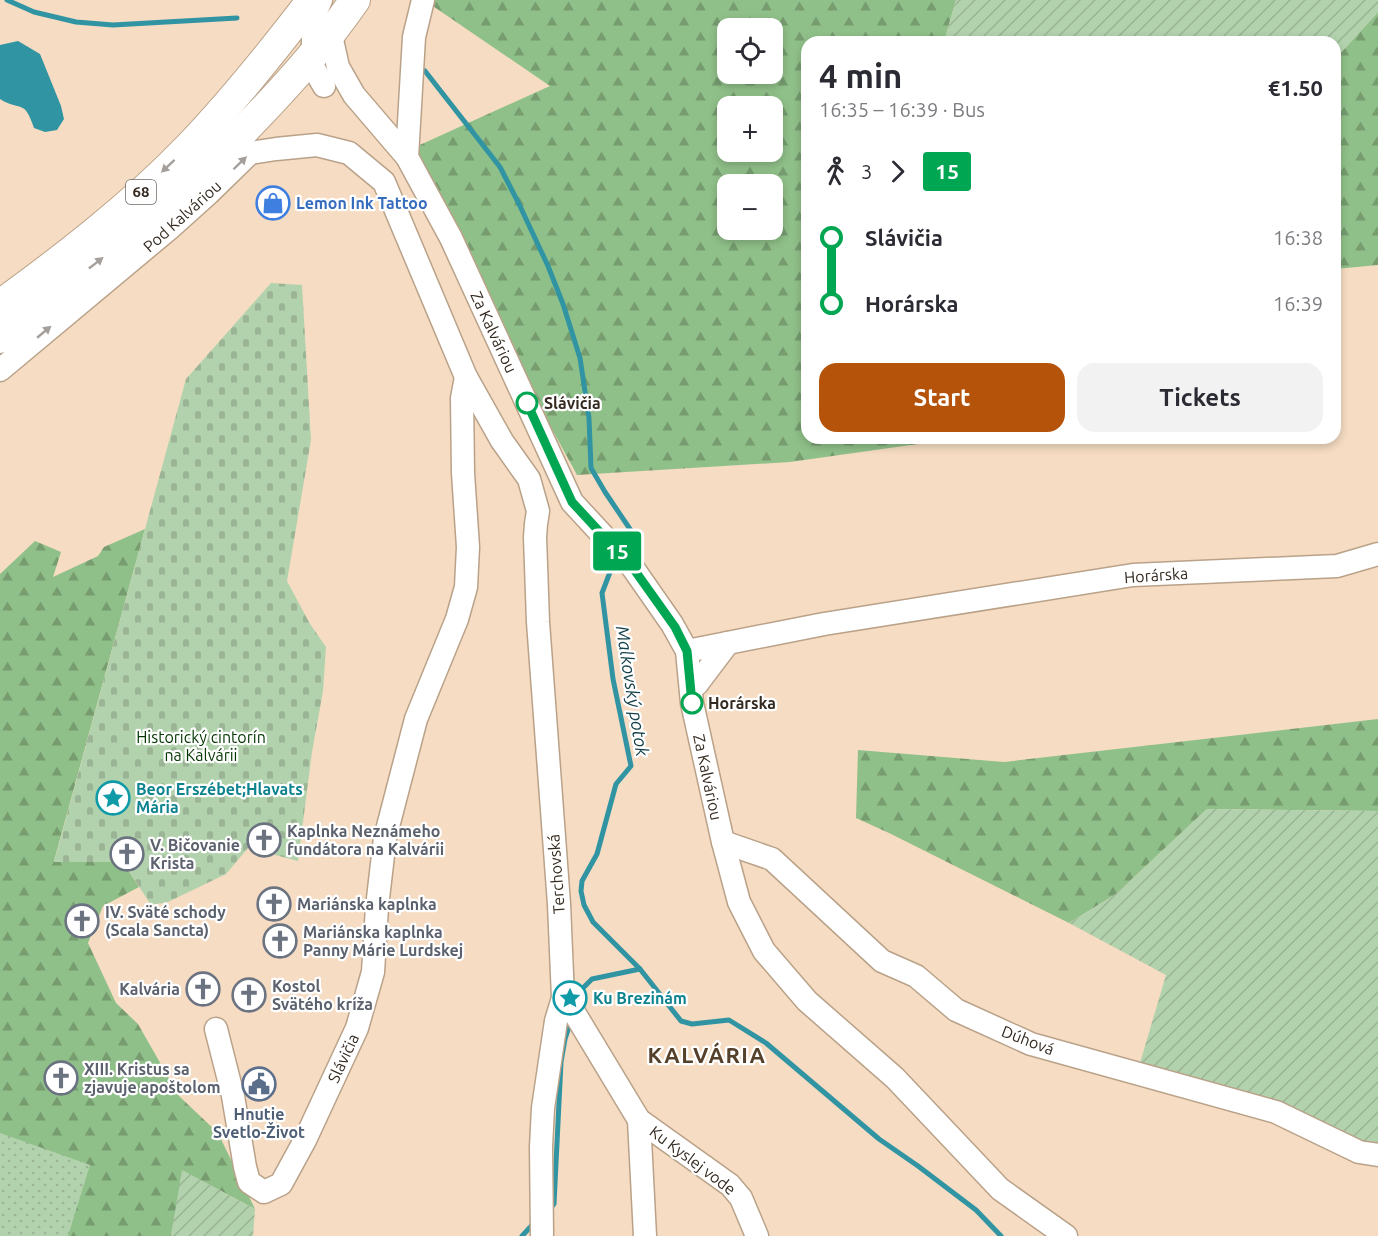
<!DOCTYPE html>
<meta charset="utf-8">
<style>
:root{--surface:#fff;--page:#f2f2f3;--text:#2b2b33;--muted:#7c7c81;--accent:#b45309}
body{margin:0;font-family:Ubuntu,sans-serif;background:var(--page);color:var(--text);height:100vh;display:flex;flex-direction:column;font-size:22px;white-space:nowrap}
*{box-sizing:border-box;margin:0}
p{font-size:20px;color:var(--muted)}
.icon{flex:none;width:33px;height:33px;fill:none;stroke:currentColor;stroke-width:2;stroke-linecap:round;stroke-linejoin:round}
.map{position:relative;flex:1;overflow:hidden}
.panel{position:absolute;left:801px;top:36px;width:540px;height:408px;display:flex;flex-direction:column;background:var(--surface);border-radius:18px;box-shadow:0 3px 9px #0003}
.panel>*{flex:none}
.badge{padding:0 12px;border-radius:4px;font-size:21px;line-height:39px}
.controls{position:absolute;left:717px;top:18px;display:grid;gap:12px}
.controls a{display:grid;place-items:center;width:66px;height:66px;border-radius:12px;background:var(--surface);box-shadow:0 3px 9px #0003;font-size:30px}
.map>.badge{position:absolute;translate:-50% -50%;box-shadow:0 0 0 3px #fff}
.legs{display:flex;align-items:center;gap:9px;height:66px;padding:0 18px;font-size:20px}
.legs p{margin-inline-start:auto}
.headline{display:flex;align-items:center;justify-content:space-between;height:102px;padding:0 18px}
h1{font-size:33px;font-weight:700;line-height:45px}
.primary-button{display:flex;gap:12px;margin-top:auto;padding:12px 18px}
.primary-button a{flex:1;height:69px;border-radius:18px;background:var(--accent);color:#fff;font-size:24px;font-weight:700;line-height:69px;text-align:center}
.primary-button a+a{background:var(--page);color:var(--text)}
ul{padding:0 18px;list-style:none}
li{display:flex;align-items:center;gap:21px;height:66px;font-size:22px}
li i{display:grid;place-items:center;width:9px;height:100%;margin:0 8px;background:currentColor}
li i::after{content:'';width:15px;height:15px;margin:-8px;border:4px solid;border-radius:50%;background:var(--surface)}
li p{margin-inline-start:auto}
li:first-child i{background:linear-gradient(#0000 50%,currentColor 0)}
li:last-child i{background:linear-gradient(currentColor 50%,#0000 0)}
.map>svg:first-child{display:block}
.forest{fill:url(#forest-firs);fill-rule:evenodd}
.cemetery{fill:url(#cemetery-stones)}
.park{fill:url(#park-dots)}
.garden{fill:url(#garden-furrows)}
.water{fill:#3194a3}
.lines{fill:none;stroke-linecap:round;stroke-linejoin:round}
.stream{stroke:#3194a3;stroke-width:5}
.minor-casing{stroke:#b9a289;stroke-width:25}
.major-casing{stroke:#b9a289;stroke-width:32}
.minor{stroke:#fff;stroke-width:22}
.major{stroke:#fff;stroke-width:30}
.oneway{fill:#a49f9b}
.line-1-casing{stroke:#fff;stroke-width:14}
.line-1{stroke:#00a651;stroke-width:9}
.stop-1-dot{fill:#fff;stroke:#00a651;stroke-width:3}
.labels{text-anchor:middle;stroke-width:4.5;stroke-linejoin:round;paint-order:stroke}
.shield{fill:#fff;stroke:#716a63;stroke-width:1.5}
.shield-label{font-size:15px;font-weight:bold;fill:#342a20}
.shop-label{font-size:16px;font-weight:bold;fill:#366cbe;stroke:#fff;text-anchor:start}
.street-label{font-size:16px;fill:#342a20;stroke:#fff}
.stop-label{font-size:16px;font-weight:bold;fill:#342a20;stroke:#fff;text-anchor:start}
.park-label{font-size:16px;fill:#043600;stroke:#fff}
.culture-label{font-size:16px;font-weight:bold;fill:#0d838f;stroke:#fff;text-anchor:start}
.worship-label{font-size:16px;font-weight:bold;fill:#5b616d;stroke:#fff;text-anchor:start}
.service-label{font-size:16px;font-weight:bold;fill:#4e5e75;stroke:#fff}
.water-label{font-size:18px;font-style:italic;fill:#154148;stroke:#fff}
.district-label{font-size:22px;font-weight:bold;letter-spacing:1.5px;fill:#55412b;stroke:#fff}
</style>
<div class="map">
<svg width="1378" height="1236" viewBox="0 0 1378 1236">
<defs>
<pattern id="forest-firs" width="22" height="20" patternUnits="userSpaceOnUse" patternTransform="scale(1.5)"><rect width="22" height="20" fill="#90c089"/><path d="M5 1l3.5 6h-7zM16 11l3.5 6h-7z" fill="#769c70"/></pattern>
<pattern id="cemetery-stones" width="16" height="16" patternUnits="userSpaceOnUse" patternTransform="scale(1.5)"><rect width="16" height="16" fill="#b2d2ad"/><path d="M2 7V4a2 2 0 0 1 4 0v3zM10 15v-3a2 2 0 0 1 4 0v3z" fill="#9ab495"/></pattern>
<pattern id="park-dots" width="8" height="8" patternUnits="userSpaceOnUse" patternTransform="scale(1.5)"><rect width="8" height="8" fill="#b2d2ad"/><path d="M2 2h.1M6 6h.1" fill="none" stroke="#9ab495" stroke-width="1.8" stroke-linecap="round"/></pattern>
<pattern id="garden-furrows" width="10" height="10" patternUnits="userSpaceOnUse" patternTransform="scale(1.5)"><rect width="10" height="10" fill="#b2d2ad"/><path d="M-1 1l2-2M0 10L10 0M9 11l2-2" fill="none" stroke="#9ab495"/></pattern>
</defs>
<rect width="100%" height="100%" fill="#f5dcc2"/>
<g class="forest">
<path d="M424 0H956L944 42H807V438H945L939 441 790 462 577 475 402 153 550 86ZM728 28H772V74H728ZM728 106H772V152H728ZM728 184H772V230H728Z"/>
<path d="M1378 12V265L1335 269V59Z"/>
<path d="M145 529 54 861 123 862 139 887 103 906 88 943 116 1003 138 1024 179 1096 218 1133 255 1209 183 1171 171 1236H0V574L35 541 61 552 53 577 98 556 104 547Z"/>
<path d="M1378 719V811L1207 809 1116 894 1069 923 889 833 856 818 858 750 1004 762Z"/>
</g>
<path class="cemetery" d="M271 283 302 285 311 440 287 581 310 624 326 647 323 691 312 752 298 861 248 848 226 874 168 902 151 905 123 862H54L186 379Z"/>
<path class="park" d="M0 1133 90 1165 68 1236H0Z"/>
<g class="garden">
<path d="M956 0H1378V12L1335 59V42H944Z"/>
<path d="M1207 809 1378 811V1157L1361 1150 1224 1086 1137 1073 1166 975 1069 923 1116 894Z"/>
<path d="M182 1170 255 1209 253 1236H171Z"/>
</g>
<path class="water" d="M18 41 40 54 61 106 64 119 57 130 45 132 34 128C24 98 21 112 0 99V45Z"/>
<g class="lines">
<g class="stream">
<path d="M7 0 34 12 76 22 113 25 237 18"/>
<path d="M425 71 500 167 519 204 548 266 563 304 580 358 589 418 591 468 605 492 634 535 629 542"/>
<path d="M612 567 602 593 613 679 631 766 616 784 597 854 582 881 581 891 584 905 593 922 640 969 681 1021 692 1024 729 1020 766 1043 879 1139 918 1166 976 1210 1001 1236"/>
<path d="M576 1004 582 989 592 979 640 969"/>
<path d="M549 1210 554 1204 561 1062 565 1039 571 1021"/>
<path d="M522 1236 535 1222"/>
</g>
<g class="minor-casing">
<g id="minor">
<path d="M321 0 314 16 312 65 324 86"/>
<path d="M339 24 332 40 338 67 354 95 407 157 451 238 572 502 633 568 672 624 687 651 692 703 723 842 739 902 764 951 807 1001 895 1078 1000 1189 1066 1236"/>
<path d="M407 157 414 37 423 0"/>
<path d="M0 370 170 228 209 193 250 153 276 149 317 145 349 153 384 182 466 377 502 441 529 479 538 511 536 524 535 537 538 622 559 904 563 998 556 1021 543 1108 541 1147 542 1236"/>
<path d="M687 651 824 624 1133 575 1337 566 1378 554"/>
<path d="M697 684 728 643"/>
<path d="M723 842 772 859 882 961 916 976 956 1010 1031 1044 1276 1112 1359 1152 1378 1155"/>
<path d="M563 998 572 1009 639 1120 730 1185 741 1198 757 1236"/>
<path d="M216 1029 233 1096 245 1167 249 1182 264 1192 281 1184 305 1140 357 1028 373 972 377 907 385 838 416 719 457 619 466 587 468 547 463 473 462 398 466 377"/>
<path d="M639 1120 645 1236"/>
</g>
</g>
<g class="major-casing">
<g id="major">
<path d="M0 305C66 257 132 206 189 147 233 101 273 51 312 0"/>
<path d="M0 338C47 301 95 266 140 229 179 197 215 161 249 125 287 86 324 45 355 0"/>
</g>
</g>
<use href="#minor" class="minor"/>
<use href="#major" class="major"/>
</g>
<defs><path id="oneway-solid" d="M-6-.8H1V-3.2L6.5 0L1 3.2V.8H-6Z" transform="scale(1.5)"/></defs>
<g class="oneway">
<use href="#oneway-solid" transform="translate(240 163) rotate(-44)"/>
<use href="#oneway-solid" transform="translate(168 166) rotate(137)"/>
<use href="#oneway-solid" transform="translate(96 263) rotate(-38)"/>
<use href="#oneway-solid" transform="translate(44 332) rotate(-40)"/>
</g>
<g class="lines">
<g class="line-1-casing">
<path id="line-1" d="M527 403 572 502 633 568 675 627 687 651 692 703"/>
</g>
<use href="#line-1" class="line-1"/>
</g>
<defs>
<g id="shop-ring" transform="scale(1.725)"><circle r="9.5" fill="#fff" stroke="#3f7fe0" stroke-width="1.5"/><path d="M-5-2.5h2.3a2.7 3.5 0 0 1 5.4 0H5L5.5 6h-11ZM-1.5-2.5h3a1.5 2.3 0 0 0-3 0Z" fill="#3f7fe0"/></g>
<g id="sight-ring" transform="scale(1.725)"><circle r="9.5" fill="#fff" stroke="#0f9aa8" stroke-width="1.5"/><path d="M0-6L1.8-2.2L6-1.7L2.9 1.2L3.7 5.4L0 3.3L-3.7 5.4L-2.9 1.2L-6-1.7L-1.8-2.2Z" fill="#0f9aa8"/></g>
<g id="church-ring" transform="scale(1.725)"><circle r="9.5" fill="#fff" stroke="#6b7280" stroke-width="1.5"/><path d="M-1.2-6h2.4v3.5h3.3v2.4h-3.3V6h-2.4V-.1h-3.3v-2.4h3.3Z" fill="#6b7280"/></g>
<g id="civic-ring" transform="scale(1.725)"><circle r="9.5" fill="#fff" stroke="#5c6f8a" stroke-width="1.5"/><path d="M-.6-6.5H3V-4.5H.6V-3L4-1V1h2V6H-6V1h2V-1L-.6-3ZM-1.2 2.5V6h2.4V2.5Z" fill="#5c6f8a"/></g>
</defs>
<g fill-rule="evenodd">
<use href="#shop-ring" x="273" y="203"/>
<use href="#sight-ring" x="113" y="798"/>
<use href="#church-ring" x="264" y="840"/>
<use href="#church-ring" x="127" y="854"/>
<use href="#church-ring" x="274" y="904"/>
<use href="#church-ring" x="82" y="921"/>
<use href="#church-ring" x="280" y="941"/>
<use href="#church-ring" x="203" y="989"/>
<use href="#church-ring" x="249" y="995"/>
<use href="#sight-ring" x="570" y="998"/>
<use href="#church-ring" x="61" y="1078"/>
<use href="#civic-ring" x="259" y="1084"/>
</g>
<g class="stop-1-dot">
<circle cx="527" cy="403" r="10"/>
<circle cx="692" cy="703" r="10"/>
</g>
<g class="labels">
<rect class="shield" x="126" y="180" width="30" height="24" rx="4.5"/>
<g class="shield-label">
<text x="141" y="197">68</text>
</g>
<g class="shop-label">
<text x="296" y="209">Lemon Ink Tattoo</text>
</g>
<g class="street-label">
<text transform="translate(182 216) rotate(-42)" y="6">Pod Kalváriou</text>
<text transform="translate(494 332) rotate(65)" y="6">Za Kalváriou</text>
<text transform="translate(1156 575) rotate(-4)" y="6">Horárska</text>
<text transform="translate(708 777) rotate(78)" y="6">Za Kalváriou</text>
<text transform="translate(556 874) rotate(-94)" y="6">Terchovská</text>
<text transform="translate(1028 1040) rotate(21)" y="6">Dúhová</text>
<text transform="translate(343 1058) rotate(-65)" y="6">Slávičia</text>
<text transform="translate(693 1160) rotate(37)" y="6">Ku Kyslej vode</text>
</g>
<g class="stop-label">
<text x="544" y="409">Slávičia</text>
<text x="708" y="709">Horárska</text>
</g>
<g class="park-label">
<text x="201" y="743">Historický cintorín<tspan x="201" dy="18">na Kalvárii</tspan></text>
</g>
<g class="culture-label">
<text x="136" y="795">Beor Erszébet;Hlavats<tspan x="136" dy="18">Mária</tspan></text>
<text x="593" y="1004">Ku Brezinám</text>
</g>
<g class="worship-label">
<text x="287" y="837">Kaplnka Neznámeho<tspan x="287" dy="18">fundátora na Kalvárii</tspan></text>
<text x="150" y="851">V. Bičovanie<tspan x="150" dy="18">Krista</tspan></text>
<text x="297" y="910">Mariánska kaplnka</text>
<text x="105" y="918">IV. Sväté schody<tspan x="105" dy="18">(Scala Sancta)</tspan></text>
<text x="303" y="938">Mariánska kaplnka<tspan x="303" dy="18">Panny Márie Lurdskej</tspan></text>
<text x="272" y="992">Kostol<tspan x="272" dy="18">Svätého kríža</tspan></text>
<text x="180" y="995" text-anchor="end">Kalvária</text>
<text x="84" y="1075">XIII. Kristus sa<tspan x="84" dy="18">zjavuje apoštolom</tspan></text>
</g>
<g class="service-label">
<text x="259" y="1120">Hnutie<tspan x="259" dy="18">Svetlo-Život</tspan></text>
</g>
<g class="water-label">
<text transform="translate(632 691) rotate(81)" y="6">Malkovský potok</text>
</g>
<g class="district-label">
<text x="707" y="1063">KALVÁRIA</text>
</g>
</g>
</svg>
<div class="controls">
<a><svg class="icon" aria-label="locate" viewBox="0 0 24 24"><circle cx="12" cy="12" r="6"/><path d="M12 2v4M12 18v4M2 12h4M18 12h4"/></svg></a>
<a>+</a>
<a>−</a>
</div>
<b class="badge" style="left:617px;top:551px;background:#00a651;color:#fff">15</b>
<section class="panel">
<div class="headline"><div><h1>4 min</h1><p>16:35 – 16:39 · Bus</p></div><b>€1.50</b></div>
<div class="legs"><svg class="icon" aria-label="walk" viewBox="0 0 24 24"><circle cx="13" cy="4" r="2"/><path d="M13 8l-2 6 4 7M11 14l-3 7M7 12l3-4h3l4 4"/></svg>3<svg class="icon" aria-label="forward" viewBox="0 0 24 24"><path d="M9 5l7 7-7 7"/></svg><b class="badge" style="background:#00a651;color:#fff">15</b></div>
<ul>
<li><i style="color:#00a651"></i><b>Slávičia</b><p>16:38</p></li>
<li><i style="color:#00a651"></i><b>Horárska</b><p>16:39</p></li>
</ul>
<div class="primary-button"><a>Start</a><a>Tickets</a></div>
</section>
</div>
